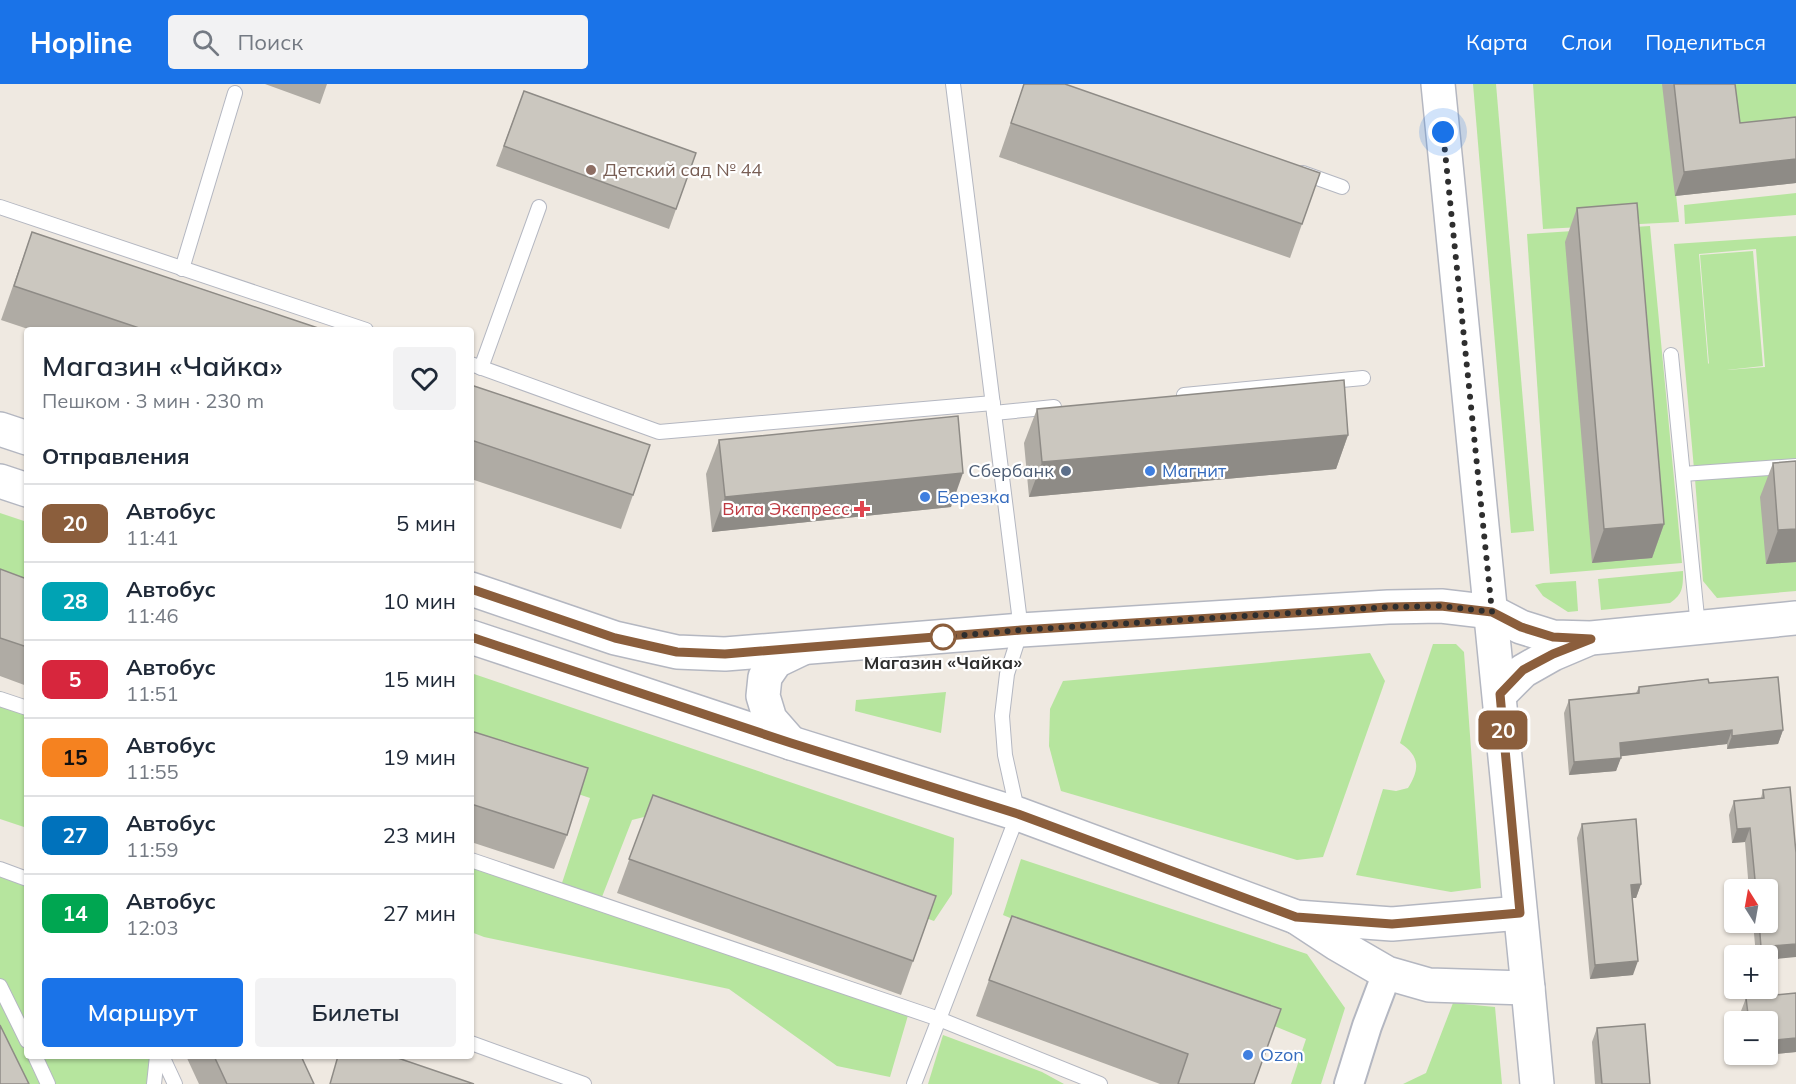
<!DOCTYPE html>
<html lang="ru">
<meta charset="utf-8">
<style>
:root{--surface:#fff;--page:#f2f2f3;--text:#1f2937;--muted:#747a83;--line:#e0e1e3;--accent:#1a73e8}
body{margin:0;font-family:Mulish,sans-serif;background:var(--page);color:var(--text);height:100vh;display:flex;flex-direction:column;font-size:22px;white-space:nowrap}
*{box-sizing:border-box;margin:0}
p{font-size:20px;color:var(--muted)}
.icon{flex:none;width:33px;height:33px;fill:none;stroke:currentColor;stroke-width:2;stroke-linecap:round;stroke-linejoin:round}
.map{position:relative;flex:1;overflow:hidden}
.sheet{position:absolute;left:24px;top:243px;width:450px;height:732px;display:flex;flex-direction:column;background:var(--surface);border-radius:6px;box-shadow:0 2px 4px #0004}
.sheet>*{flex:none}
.badge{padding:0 12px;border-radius:9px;font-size:21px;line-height:39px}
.needle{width:39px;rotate:349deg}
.fabs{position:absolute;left:1724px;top:795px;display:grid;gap:12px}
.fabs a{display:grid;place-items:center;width:54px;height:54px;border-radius:6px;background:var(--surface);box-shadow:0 2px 4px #0004;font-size:30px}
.you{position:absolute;width:30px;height:30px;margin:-15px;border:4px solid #fff;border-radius:50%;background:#1a73e8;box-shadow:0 0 0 9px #1a73e833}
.map>.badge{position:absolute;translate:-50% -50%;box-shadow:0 0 0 3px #fff}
h2{padding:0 18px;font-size:22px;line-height:54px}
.round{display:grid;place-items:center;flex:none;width:63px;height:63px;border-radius:6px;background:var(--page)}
.summary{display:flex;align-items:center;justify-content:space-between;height:102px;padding:0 18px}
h1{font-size:28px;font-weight:600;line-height:45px}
.cta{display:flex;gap:12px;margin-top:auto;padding:12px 18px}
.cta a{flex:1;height:69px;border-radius:6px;background:var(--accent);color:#fff;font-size:24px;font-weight:600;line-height:69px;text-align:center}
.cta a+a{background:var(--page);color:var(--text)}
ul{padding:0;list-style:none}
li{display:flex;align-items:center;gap:18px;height:78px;padding:0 18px;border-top:2px solid var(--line)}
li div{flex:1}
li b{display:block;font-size:22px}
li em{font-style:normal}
li .badge{min-width:66px;font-weight:700;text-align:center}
header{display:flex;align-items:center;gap:36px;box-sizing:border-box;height:84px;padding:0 30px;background:var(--accent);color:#fff}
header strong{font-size:28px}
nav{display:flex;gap:33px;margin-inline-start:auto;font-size:21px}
.search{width:420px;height:54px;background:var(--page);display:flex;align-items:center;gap:15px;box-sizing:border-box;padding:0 21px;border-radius:6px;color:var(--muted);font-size:22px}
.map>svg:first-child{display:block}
.green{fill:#b6e59e;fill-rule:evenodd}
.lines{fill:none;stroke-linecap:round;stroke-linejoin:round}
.service-casing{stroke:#b4b7c1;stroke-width:16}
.minor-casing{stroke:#b4b7c1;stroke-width:32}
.tertiary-casing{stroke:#b4b7c1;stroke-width:36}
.secondary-casing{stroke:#b4b7c1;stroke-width:36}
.service{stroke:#fff;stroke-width:14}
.minor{stroke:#fff;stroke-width:28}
.tertiary{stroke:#fff;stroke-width:33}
.secondary{stroke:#fff;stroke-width:33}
.wall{fill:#afaba4}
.shaded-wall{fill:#8e8b86}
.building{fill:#cbc7bf;stroke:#8e8b86;stroke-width:1.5}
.line-casing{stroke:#fff;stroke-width:14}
.line{stroke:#8b5e3c;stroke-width:9}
.walk{stroke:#2e2e2e;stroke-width:6;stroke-dasharray:0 10.8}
.education-dot{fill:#8d6e63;stroke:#fff;stroke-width:2}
.service-dot{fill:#5c6f8a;stroke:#fff;stroke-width:2}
.shop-dot{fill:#3f7fe0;stroke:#fff;stroke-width:2}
.health-dot{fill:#e0444e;stroke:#fff;stroke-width:2}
.stop-dot{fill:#fff;stroke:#8b5e3c;stroke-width:3}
.labels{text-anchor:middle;stroke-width:4.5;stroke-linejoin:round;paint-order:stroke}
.education-label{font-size:18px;fill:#785e54;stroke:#fff;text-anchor:start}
.service-label{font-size:18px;fill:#4e5e75;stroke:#fff;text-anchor:end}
.shop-label{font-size:18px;fill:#366cbe;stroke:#fff;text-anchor:start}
.health-label{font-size:18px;fill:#be3a42;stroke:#fff;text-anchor:end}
.stop-label{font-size:18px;font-weight:bold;fill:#2e2e2e;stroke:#fff}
</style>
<header>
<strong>Hopline</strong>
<div class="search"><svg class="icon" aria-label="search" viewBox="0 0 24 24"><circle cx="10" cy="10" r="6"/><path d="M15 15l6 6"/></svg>Поиск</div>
<nav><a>Карта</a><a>Слои</a><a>Поделиться</a></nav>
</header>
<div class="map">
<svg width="1796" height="1000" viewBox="0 0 1796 1000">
<rect width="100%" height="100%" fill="#efe9e1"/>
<g class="green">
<path d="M1473 0H1496L1534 447 1511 449Z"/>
<path d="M1533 0H1664L1679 138 1543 145Z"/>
<path d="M1735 0H1796V59L1743 66Z"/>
<path d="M1796 109V131L1685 140 1684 121Z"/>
<path d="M1650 142 1682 479 1550 490 1527 150Z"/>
<path d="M1796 152V377L1694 385 1674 160ZM1756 165 1765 283 1727 286 1763 282 1753 167 1700 171 1709 280 1708 279 1699 170Z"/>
<path d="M1796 388V507L1717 514 1703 497 1695 395Z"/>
<path d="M0 429 27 438V519L0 509Z"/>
<path d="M1683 487C1683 503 1683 510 1670 519L1601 526 1598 495Z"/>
<path d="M1576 497 1578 527 1568 528 1543 512 1535 501 1543 499Z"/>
<path d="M1433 560H1456L1464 568 1481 804 1451 808 1356 791 1383 705 1396 707 1408 704C1420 685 1420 672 1400 659Z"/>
<path d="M1370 569 1385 597 1323 773 1297 776 1061 707 1049 662 1050 625 1063 597Z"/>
<path d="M471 589 954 754 952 810 934 837 648 732 632 736 600 818 909 928 890 993 837 982 729 905 484 853 471 848V776L560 805 590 714 471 674Z"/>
<path d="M0 607 27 619V744L0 735Z"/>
<path d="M946 608 941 649 855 627 856 616Z"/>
<path d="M1021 775 1307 870 1345 924 1321 1000H1291L1306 955 1003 831Z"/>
<path d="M0 791 27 802V972H158L151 1000H27L0 949Z"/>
<path d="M1453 919 1495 923 1502 1000H1403L1426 989Z"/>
<path d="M943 951 1042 988 1064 1000H928Z"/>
</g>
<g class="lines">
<g class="service-casing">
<g id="service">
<path d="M1303 89 1342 103"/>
<path d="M0 123 366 246"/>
<path d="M182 185 235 9"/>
<path d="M1671 271 1698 543"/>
<path d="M471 280 659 348 993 319"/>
<path d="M481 284 539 123"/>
<path d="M1184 311 1363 294"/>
<path d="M994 329 1054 323"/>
<path d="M1683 390 1796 382"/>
<path d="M0 615 27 624"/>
<path d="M471 776 939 935 1100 1000"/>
<path d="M0 785 27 795"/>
<path d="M0 902 27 957"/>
<path d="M471 959 584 1000"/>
<path d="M35 972 48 1000"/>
<path d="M162 972 175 1000"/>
<path d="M154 1000 157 972"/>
<path d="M914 1000 1018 730 1005 671 1002 632 1007 590 1021 546 953 0"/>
</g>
</g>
<g class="minor-casing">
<path id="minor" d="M1349 1000 1367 942 1387 889"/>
</g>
<g class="tertiary-casing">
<path id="tertiary" d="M1528 904 1537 1000"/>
</g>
<g class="secondary-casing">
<g id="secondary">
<path d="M0 345 27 354"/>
<path d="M0 397 27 406"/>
<path d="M471 505 615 554 677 568 725 570 1021 546 1388 523 1441 522 1492 528 1521 543 1553 553 1591 554 1796 534"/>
<path d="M471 553 791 659 1018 730 1296 833 1392 840 1520 829"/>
<path d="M1500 610 1523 587 1553 570 1586 556"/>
<path d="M791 659 770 635 763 612 765 593 776 577 801 565"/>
<path d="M1296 833 1337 860 1387 889 1429 901 1528 904 1438 0"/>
</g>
</g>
<use href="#service" class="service"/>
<use href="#minor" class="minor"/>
<use href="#tertiary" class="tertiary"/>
<use href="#secondary" class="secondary"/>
</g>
<g class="wall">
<path d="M265 0H327L320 20Z"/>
<path d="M1024 0 1320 89 1290 174 999 73Z"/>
<path d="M1662 0H1735L1740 39 1796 33V99L1675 112Z"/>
<path d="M524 7 696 69 669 145 496 82Z"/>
<path d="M1577 124 1664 440 1652 474 1592 479 1565 158Z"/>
<path d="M32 148 324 246H31L1 236Z"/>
<path d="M471 301 633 411 621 445 471 395Z"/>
<path d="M1037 325 1348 351 1336 385 1029 413 1024 359Z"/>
<path d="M719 356 951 423 712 448 706 390Z"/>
<path d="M1773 379 1796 478 1766 480 1760 413Z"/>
<path d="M0 485 27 495V602L0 592Z"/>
<path d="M1709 599 1783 646 1778 660 1727 665V660L1621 672 1616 687 1569 691 1564 629 1569 616 1636 609 1639 603Z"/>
<path d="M471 647 567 751 554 785 471 758Z"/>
<path d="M1790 703 1767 872H1756L1753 838H1767V806H1749L1745 758 1732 759 1729 731 1734 717 1761 714 1763 706Z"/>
<path d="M653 711 936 812 901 911 617 809Z"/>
<path d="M1582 740 1641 800 1636 814H1632L1633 891 1590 895 1577 754Z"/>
<path d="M1012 832 1254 1000H1160L976 932Z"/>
<path d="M1796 909V968L1746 973 1745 970H1767V938H1742L1741 927 1746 914Z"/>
<path d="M1597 944 1650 1000H1595L1592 958Z"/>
<path d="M186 972H301L314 1000H199Z"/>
</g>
<g class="shaded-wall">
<path d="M1796 75V99L1675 112 1684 88Z"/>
<path d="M1348 351 1336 385 1029 413 1042 378Z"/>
<path d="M963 389 951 423 712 448 725 413Z"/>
<path d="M1664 440 1652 474 1592 479 1604 445Z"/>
<path d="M1796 445V478L1766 480 1778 446Z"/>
<path d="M1732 646 1727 660 1615 673 1620 659Z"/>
<path d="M1783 646 1778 660 1727 665 1732 652Z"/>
<path d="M1621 674 1616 687 1569 691 1574 678Z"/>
<path d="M1750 744 1745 758 1732 759 1737 745Z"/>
<path d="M1641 800 1636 814H1626L1631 801Z"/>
<path d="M1796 860V873L1767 876V872H1758L1761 863Z"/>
<path d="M1638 877 1633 891 1590 895 1595 881Z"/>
<path d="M1796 954V968L1746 973V970H1767V957Z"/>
</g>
<g class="building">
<path d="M1024 0H1065L1320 89 1302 140 1011 39Z"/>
<path d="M1674 0H1735L1740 39 1796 33V75L1684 88Z"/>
<path d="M524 7 696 69 676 125 504 62Z"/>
<path d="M1637 119 1664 440 1604 445 1577 124Z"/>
<path d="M32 148 324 246H145L14 202Z"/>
<path d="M1344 296 1348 351 1042 378 1037 325Z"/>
<path d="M471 301 650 361 633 411 471 356Z"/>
<path d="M958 332 963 389 725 413 719 356Z"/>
<path d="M1796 377V445L1778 446 1773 379Z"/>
<path d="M0 485 27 495V563L0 554Z"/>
<path d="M1778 593 1783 646 1732 652V646L1620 659 1621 674 1574 678 1569 616 1639 609V603L1708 595 1709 599Z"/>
<path d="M471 647 588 684 567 751 471 720Z"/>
<path d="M1790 703 1796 769V860L1761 863 1759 838H1767V806H1756L1750 744 1737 745 1734 717 1764 714 1763 706Z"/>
<path d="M653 711 936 812 913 877 629 775Z"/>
<path d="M1636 735 1641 800 1631 801 1638 877 1595 881 1582 740Z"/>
<path d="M1012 832 1281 925 1254 1000H1178L1188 970 989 896Z"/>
<path d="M1796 909V954L1767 957V938H1749L1746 914Z"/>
<path d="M1645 940 1650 1000H1602L1597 944Z"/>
<path d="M0 941 29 1000H0Z"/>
<path d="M214 972H301L314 1000H227Z"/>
<path d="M338 972H392L474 1000H330Z"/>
</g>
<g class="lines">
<g class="line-casing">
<path id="line" d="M471 505 615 554 677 568 725 570 1021 546 1388 523 1441 522 1492 528 1521 543 1553 553 1591 555 1553 570 1523 586 1500 610 1520 829 1392 840 1296 833 1018 730 791 659 471 553"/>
</g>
<use href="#line" class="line"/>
<path class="walk" d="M943 553 1021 546 1388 523 1441 522 1492 528 1443 48"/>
</g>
<circle class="education-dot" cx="591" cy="86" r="6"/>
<circle class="service-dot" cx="1066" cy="387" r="6"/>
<g class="shop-dot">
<circle cx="1150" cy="387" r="6"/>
<circle cx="925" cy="413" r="6"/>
<circle cx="1248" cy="971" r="6"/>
</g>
<path class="health-dot" d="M859 416h6v6h6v6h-6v6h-6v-6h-6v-6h6z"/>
<circle class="stop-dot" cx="943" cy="553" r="12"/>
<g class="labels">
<g class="education-label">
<text x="603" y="92">Детский сад № 44</text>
</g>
<g class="service-label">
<text x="1054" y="393">Сбербанк</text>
</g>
<g class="shop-label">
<text x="1162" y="393">Магнит</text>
<text x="937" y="419">Березка</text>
<text x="1260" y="977">Ozon</text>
</g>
<g class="health-label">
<text x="850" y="431">Вита Экспресс</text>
</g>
<g class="stop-label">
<text x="943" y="585">Магазин «Чайка»</text>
</g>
</g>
</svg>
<div class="fabs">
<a><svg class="needle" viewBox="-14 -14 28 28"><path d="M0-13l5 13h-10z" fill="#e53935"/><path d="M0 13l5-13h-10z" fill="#747a83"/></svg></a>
<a>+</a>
<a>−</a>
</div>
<div class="you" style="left:1443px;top:48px"></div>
<b class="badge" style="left:1503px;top:646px;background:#8b5e3c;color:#fff">20</b>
<section class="sheet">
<div class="summary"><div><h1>Магазин «Чайка»</h1><p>Пешком · 3 мин · 230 m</p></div><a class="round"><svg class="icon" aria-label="heart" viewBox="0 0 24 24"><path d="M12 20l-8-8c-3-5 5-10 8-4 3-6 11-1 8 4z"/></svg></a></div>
<h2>Отправления</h2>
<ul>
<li><span class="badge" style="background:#8b5e3c;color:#fff">20</span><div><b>Автобус</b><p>11:41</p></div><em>5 мин</em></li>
<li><span class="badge" style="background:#00a3b4;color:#fff">28</span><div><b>Автобус</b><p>11:46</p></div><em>10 мин</em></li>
<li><span class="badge" style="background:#d7263d;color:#fff">5</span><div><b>Автобус</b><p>11:51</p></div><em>15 мин</em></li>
<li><span class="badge" style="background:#f58220;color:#111">15</span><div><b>Автобус</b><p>11:55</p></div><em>19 мин</em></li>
<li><span class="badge" style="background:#0072bc;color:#fff">27</span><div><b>Автобус</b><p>11:59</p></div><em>23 мин</em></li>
<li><span class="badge" style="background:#00a651;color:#fff">14</span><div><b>Автобус</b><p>12:03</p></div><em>27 мин</em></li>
</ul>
<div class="cta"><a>Маршрут</a><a>Билеты</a></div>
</section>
</div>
